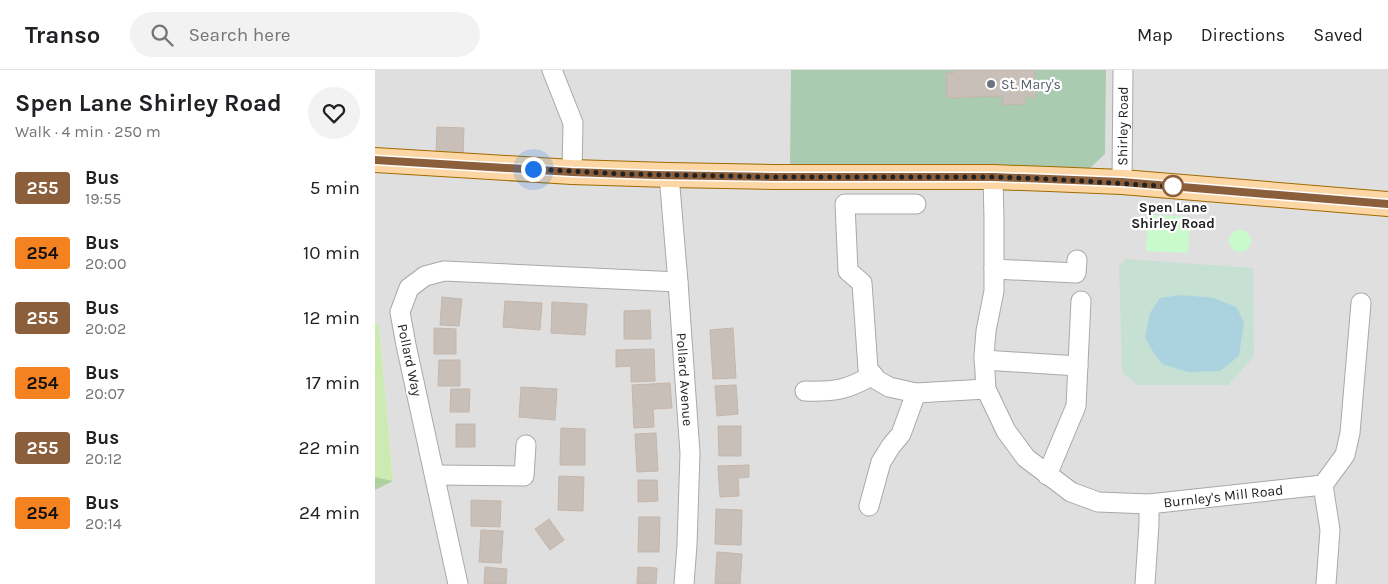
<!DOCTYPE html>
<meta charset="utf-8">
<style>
:root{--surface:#fff;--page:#f2f2f2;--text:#202124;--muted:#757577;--line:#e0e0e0}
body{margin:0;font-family:Karla,sans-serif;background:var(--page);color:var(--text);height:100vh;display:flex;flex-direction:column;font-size:19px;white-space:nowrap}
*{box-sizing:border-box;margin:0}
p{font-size:16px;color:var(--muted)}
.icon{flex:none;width:28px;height:28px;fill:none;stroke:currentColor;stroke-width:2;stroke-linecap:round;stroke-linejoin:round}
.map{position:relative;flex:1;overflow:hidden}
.side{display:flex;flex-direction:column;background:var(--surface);width:375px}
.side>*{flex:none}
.badge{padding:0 10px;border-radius:4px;font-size:18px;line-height:32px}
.you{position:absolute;width:25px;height:25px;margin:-12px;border:4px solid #fff;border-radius:50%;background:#1a73e8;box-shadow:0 0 0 8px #1a73e833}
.map>.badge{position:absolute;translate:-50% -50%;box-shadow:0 0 0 2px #fff}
.round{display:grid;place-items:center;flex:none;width:52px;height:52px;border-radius:26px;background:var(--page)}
.head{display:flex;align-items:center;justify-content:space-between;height:85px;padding:0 15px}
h1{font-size:24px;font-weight:700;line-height:38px}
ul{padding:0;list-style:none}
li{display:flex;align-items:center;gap:15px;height:65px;padding:0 15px}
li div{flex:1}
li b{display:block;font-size:19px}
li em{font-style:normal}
li .badge{min-width:55px;font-weight:700;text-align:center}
header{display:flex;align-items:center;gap:30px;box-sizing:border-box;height:70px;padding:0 25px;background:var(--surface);border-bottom:1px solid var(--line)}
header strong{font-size:24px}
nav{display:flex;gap:28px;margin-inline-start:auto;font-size:18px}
.search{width:350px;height:45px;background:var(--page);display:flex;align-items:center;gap:12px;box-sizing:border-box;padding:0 18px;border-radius:28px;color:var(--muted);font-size:19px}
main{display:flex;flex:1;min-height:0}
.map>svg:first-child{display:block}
.residential{fill:#e0dfdf}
.grass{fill:#cdebb0}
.forest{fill:#add19e}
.wetland{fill:#c6e0d4}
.cemetery{fill:#aacbaf}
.park{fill:#c8facc}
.water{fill:#aad3df}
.building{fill:#c7bfb8;stroke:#c4b6ab}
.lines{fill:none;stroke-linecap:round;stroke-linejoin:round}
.minor-casing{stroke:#a9a9a9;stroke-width:21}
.major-casing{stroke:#a06b00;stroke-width:26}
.minor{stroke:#fff;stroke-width:19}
.major{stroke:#fcd6a4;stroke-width:24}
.line-casing{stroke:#fff;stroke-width:11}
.line{stroke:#8b5e3c;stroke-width:8}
.walk{stroke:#222;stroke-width:5;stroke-dasharray:0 9}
.worship-dot{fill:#6b7280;stroke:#fff;stroke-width:2}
.stop-dot{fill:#fff;stroke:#8b5e3c;stroke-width:2.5}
.labels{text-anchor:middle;stroke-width:4.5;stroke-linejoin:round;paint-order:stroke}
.worship-label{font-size:14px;fill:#5b616d;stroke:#fff;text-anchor:start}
.street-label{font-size:14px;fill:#222;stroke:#fff}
.stop-label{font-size:14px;font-weight:bold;fill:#222;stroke:#fff}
</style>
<header>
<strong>Transo</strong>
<div class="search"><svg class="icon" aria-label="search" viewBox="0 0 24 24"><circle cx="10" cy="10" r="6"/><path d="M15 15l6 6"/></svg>Search here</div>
<nav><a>Map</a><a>Directions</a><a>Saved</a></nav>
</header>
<main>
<section class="side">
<div class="head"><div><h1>Spen Lane Shirley Road</h1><p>Walk · 4 min · 250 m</p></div><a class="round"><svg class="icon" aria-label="heart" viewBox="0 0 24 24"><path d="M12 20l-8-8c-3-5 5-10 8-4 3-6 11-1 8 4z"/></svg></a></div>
<ul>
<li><span class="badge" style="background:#8b5e3c;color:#fff">255</span><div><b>Bus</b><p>19:55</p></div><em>5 min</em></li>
<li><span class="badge" style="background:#f58220;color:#111">254</span><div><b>Bus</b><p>20:00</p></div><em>10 min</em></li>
<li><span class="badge" style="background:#8b5e3c;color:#fff">255</span><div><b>Bus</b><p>20:02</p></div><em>12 min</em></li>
<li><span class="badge" style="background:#f58220;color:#111">254</span><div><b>Bus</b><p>20:07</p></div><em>17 min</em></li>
<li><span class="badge" style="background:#8b5e3c;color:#fff">255</span><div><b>Bus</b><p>20:12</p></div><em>22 min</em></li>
<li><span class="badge" style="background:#f58220;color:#111">254</span><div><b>Bus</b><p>20:14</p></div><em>24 min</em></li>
</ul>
</section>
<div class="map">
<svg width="1013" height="514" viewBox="0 0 1013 514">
<rect width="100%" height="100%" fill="#f2efe9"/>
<path class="residential" d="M0 0H1013V514H0V420L18 410 4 255 0 253Z"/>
<path class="grass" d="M0 253 4 255 18 411 0 407Z"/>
<path class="forest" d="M0 407 18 411 0 420Z"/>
<path class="wetland" d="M751 189 878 198 879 286 853 315H763L747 303 744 196Z"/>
<path class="cemetery" d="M416 0H731L730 84 715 98 415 95Z"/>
<g class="park">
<path d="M773 145 815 147 813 183 771 181Z"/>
<circle cx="865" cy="171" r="11"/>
</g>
<path class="water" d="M806 225 839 228 861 237 869 252 864 286 845 301 813 302 787 294 777 280 770 267 775 243 785 228Z"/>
<g class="building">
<path d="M579 0H660L661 27H650V34L628 35 627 26 572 28 571 3H579Z"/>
<path d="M62 57 89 58 88 85 61 84Z"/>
<path d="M67 227 87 229 84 256 65 255Z"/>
<path d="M130 231 167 233 165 260 128 257Z"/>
<path d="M177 232 212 234 210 265 176 263Z"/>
<path d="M275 240 276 269H249V241Z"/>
<path d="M59 258 81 259V284H59Z"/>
<path d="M358 258 361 308 338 309 335 260Z"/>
<path d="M279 279 280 311 256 312V296L241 297V280Z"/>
<path d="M64 290H85V316H63Z"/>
<path d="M295 313 297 338 278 339 279 357 259 358 257 315Z"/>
<path d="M361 315 363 344 342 346 340 316Z"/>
<path d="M146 317 182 319 180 350 144 347Z"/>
<path d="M76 319H95L94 342H75Z"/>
<rect x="81" y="354" width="19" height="23"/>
<path d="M343 356H366V386H344Z"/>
<path d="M186 358 210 359V395H185Z"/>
<path d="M281 363 283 401 262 402 260 364Z"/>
<path d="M374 395V407L363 408 364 426 345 427 343 396Z"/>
<path d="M184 406 209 407 208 441 183 440Z"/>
<path d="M263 410H282L283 431 263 432Z"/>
<path d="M96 430 126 431 125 457 96 456Z"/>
<path d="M341 439 367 440 366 475 340 474Z"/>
<path d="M264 447H285L284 482H263Z"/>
<path d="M174 449 189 470 175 480 160 459Z"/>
<path d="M106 460 128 461 126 493 104 492Z"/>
<path d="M342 482 367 484 365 514H340Z"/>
<path d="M110 497 132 499 131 514H109Z"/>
<path d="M263 497 282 498 281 514H262Z"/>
</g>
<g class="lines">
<g class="minor-casing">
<g id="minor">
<path d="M177 0 198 53 197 102"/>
<path id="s1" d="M294 105 303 212 315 383 312 475 309 514"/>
<path id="s2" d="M618 107 619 149V221L611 261 609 286 611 319 631 361 651 388 696 422 723 432 774 434 948 415 970 385 975 363 986 233"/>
<path id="s3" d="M747 112 748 0"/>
<path d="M619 199 701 203 702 190"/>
<path d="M609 290 703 296"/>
<path d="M430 321C460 322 472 320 498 305"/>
<path d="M541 323 514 317 502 310 493 299 487 213 473 201 470 134H541"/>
<path d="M60 405 149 406 151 375"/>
<path d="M672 405 701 336 706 231"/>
<path d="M948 415 955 460 951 514"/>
<path d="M494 436 506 392 516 376 526 364 541 323 611 319"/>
<path d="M83 514 31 275 25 242 34 218 50 206 69 201 303 212"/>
<path d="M770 514 774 454V434"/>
</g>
</g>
<g class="major-casing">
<path id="major" d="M0 90 197 102 294 105 399 107H618L674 109 747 112 1013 134"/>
</g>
<use href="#minor" class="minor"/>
<use href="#major" class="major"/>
</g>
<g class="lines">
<g class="line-casing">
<path id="line" d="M0 90 197 102 279 105 400 107H618L674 109 747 112 1013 134"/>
</g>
<use href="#line" class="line"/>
<path class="walk" d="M158 99 250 104 400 107H618L674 109 802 117 798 116"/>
</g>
<circle class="worship-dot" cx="616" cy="14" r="5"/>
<circle class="stop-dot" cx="798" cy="116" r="10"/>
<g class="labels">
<g class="worship-label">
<text x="626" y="19">St. Mary's</text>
</g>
<g class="street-label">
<text dy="5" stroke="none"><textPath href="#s3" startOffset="56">Shirley Road</textPath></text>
<text transform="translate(35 290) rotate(78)" y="5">Pollard Way</text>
<text dy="5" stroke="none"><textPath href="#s1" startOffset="205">Pollard Avenue</textPath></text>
<text dy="5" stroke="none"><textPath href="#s2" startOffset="504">Burnley's Mill Road</textPath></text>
</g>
<g class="stop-label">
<text x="798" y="142">Spen Lane<tspan x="798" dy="16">Shirley Road</tspan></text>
</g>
</g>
</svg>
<div class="you" style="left:158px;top:99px"></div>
</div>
</main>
